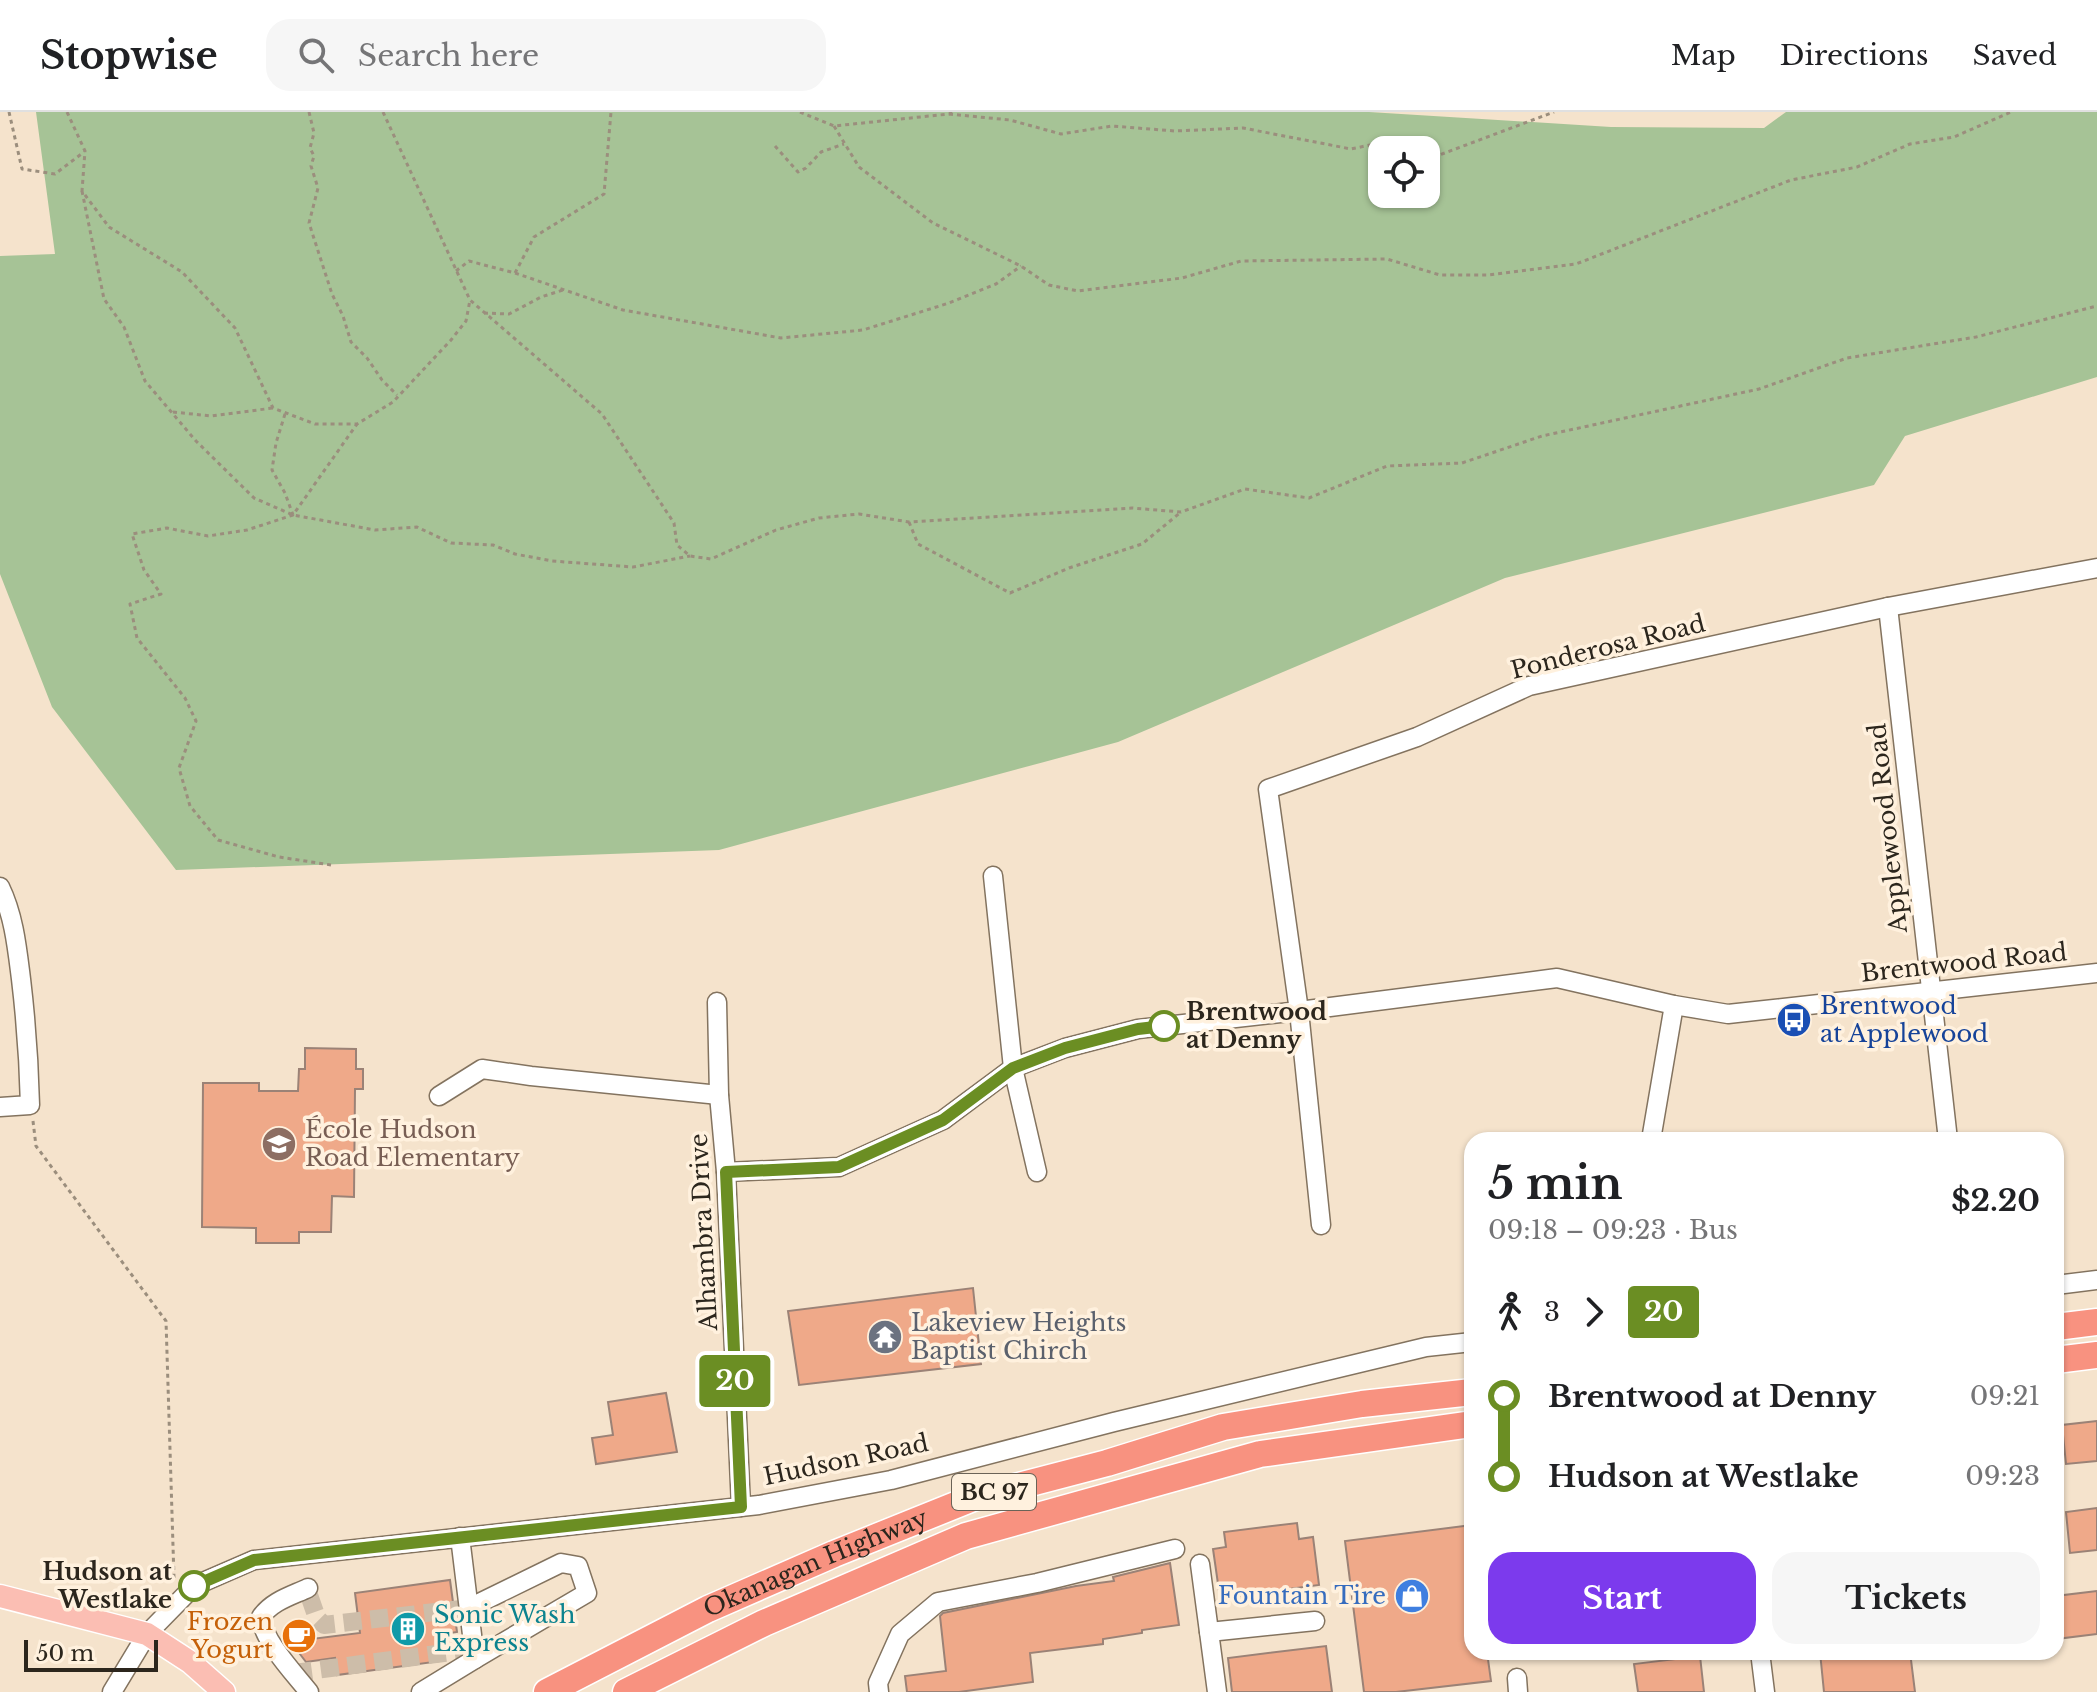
<!DOCTYPE html>
<meta charset="utf-8">
<style>
:root{--surface:#fff;--page:#f6f6f6;--text:#202124;--muted:#757577;--line:#e0e0e0;--accent:#7c3aed}
body{margin:0;font-family:"Libre Baskerville",serif;background:var(--page);color:var(--text);height:100vh;display:flex;flex-direction:column;font-size:30px;white-space:nowrap}
*{box-sizing:border-box;margin:0}
p{font-size:26px;color:var(--muted)}
.icon{flex:none;width:44px;height:44px;fill:none;stroke:currentColor;stroke-width:2;stroke-linecap:round;stroke-linejoin:round}
.map{position:relative;flex:1;overflow:hidden}
.drawer{position:absolute;left:1464px;top:1020px;width:600px;height:528px;display:flex;flex-direction:column;background:var(--surface);border-radius:24px;box-shadow:0 2px 6px #0004}
.drawer>*{flex:none}
.badge{padding:0 16px;border-radius:6px;font-size:28px;line-height:52px}
.tools{position:absolute;left:1368px;top:24px;display:grid;gap:16px}
.tools a{display:grid;place-items:center;width:72px;height:72px;border-radius:16px;background:var(--surface);box-shadow:0 2px 6px #0004;font-size:40px}
.scale{position:absolute;left:24px;bottom:20px;width:134px;box-sizing:border-box;padding-left:8px;border:4px solid #2c261d;border-top:0;font-size:22px;line-height:28px;white-space:nowrap;color:#2c261d;-webkit-text-stroke:6px #fff1de;paint-order:stroke}
.map>.badge{position:absolute;translate:-50% -50%;box-shadow:0 0 0 4px #fff}
.legs{display:flex;align-items:center;gap:12px;height:88px;padding:0 24px;font-size:26px}
.legs p{margin-inline-start:auto}
.overview{display:flex;align-items:center;justify-content:space-between;height:136px;padding:0 24px}
h1{font-size:44px;font-weight:700;line-height:60px}
.action{display:flex;gap:16px;margin-top:auto;padding:16px 24px}
.action a{flex:1;height:92px;border-radius:24px;background:var(--accent);color:#fff;font-size:32px;font-weight:700;line-height:92px;text-align:center}
.action a+a{background:var(--page);color:var(--text)}
ul{padding:0 24px;list-style:none}
li{display:flex;align-items:center;gap:28px;height:80px;font-size:30px}
li i{display:grid;place-items:center;width:12px;height:100%;margin:0 10px;background:currentColor}
li i::after{content:'';width:20px;height:20px;margin:-10px;border:6px solid;border-radius:50%;background:var(--surface)}
li p{margin-inline-start:auto}
li:first-child i{background:linear-gradient(#0000 50%,currentColor 0)}
li:last-child i{background:linear-gradient(currentColor 50%,#0000 0)}
header{display:flex;align-items:center;gap:48px;box-sizing:border-box;height:112px;padding:0 40px;background:var(--surface);border-bottom:2px solid var(--line)}
header strong{font-size:38px}
nav{display:flex;gap:44px;margin-inline-start:auto;font-size:28px}
.search{width:560px;height:72px;background:var(--page);display:flex;align-items:center;gap:20px;box-sizing:border-box;padding:0 28px;border-radius:24px;color:var(--muted);font-size:30px}
.map>svg:first-child{display:block}
.green{fill:#a6c396;fill-rule:evenodd}
.building{fill:#efa989;stroke:#9b8276;stroke-width:2}
.lines{fill:none;stroke-linecap:round;stroke-linejoin:round}
.minor-tunnel{stroke:#cdbda9;stroke-width:18;stroke-dasharray:18 9;stroke-linecap:butt}
.minor-casing{stroke:#83735f;stroke-width:21}
.major-casing{stroke:#fff;stroke-width:25}
.highway-casing{stroke:#fff;stroke-width:29}
.path{stroke:#9b8e7d;stroke-width:3;stroke-dasharray:4 4;stroke-linecap:butt}
.minor{stroke:#fff;stroke-width:18}
.major{stroke:#fbbeb3;stroke-width:22}
.highway{stroke:#f89280;stroke-width:26}
.line-1-casing{stroke:#fff;stroke-width:18}
.line-1{stroke:#6b8e23;stroke-width:12}
.stop-1-dot{fill:#fff;stroke:#6b8e23;stroke-width:4}
.labels{text-anchor:middle;stroke-width:7;stroke-linejoin:round;paint-order:stroke}
.shield{fill:#fff1de;stroke:#6b6357;stroke-width:2}
.shield-label{font-size:22px;font-weight:bold;fill:#2c261d}
.street-label{font-size:24px;fill:#2c261d;stroke:#fff1de}
.transit-label{font-size:24px;fill:#164399;stroke:#fff1de;text-anchor:start}
.stop-label{font-size:24px;font-weight:bold;fill:#2c261d;stroke:#fff1de;text-anchor:start}
.education-label{font-size:24px;fill:#785e54;stroke:#fff1de;text-anchor:start}
.worship-label{font-size:24px;fill:#5b616d;stroke:#fff1de;text-anchor:start}
.shop-label{font-size:24px;fill:#366cbe;stroke:#fff1de;text-anchor:end}
.culture-label{font-size:24px;fill:#0d838f;stroke:#fff1de;text-anchor:start}
.food-label{font-size:24px;fill:#c56008;stroke:#fff1de;text-anchor:end}
</style>
<header>
<strong>Stopwise</strong>
<div class="search"><svg class="icon" aria-label="search" viewBox="0 0 24 24"><circle cx="10" cy="10" r="6"/><path d="M15 15l6 6"/></svg>Search here</div>
<nav><a>Map</a><a>Directions</a><a>Saved</a></nav>
</header>
<div class="map">
<svg width="2097" height="1580" viewBox="0 0 2097 1580">
<rect width="100%" height="100%" fill="#f5e3cc"/>
<path class="green" d="M36 0H1369L1611 15 1764 16 1786 0H2097V265L1905 324 1874 373 1505 466 1118 630 719 738 176 758 52 595 0 462V144L55 142ZM1382 38H1426V82H1382Z"/>
<g class="building">
<path d="M305 936 356 937V957H363V977H355L354 1085 332 1084 331 1120H299V1131H256V1116L202 1115 203 971H259V979H298L299 957H305Z"/>
<path d="M973 1176 981 1252 799 1273 788 1199Z"/>
<path d="M666 1281 677 1340 596 1352 592 1326 613 1323 608 1290Z"/>
<path d="M2097 1309V1349L2066 1352 2062 1313Z"/>
<path d="M2097 1396V1438L2070 1441 2066 1400Z"/>
<path d="M1297 1411 1299 1427 1313 1425 1319 1473 1220 1486 1213 1437 1226 1435 1224 1420Z"/>
<path d="M1472 1413V1540H1487L1491 1569 1396 1580H1364L1345 1429Z"/>
<path d="M1170 1451 1179 1513 1142 1518V1521L1103 1527V1532L1030 1541 1033 1570 959 1580H907L905 1564 946 1559 940 1504 943 1501 1076 1474 1114 1469 1113 1465Z"/>
<path d="M450 1468 457 1520 437 1523 441 1549 337 1563 335 1546 306 1550 287 1525 302 1513 312 1527 360 1521 355 1481Z"/>
<path d="M2097 1479V1522L2056 1527V1484Z"/>
<path d="M1326 1534 1332 1580H1232L1228 1546Z"/>
<path d="M1820 1540H1910L1915 1580H1824Z"/>
<path d="M1700 1544 1704 1580H1638L1634 1552Z"/>
</g>
<g class="lines">
<g class="minor-tunnel">
<path d="M309 1483 317 1506 324 1513 469 1496"/>
<path d="M294 1561 474 1537"/>
</g>
<g class="minor-casing">
<g id="minor">
<path d="M1888 495 1948 1028"/>
<path d="M993 764 1013 956 1037 1060"/>
<path d="M0 775C14 804 17 835 21 867 26 909 29 951 30 993L0 995"/>
<path d="M717 890 719 983 726 1060 741 1395"/>
<path d="M439 984 482 957 531 964 719 983"/>
<path d="M1651 1028 1674 893"/>
<path d="M726 1060 839 1055 943 1008 1013 956 1065 936 1138 917 1299 899 1557 866 1674 893 1728 902 2097 861"/>
<path d="M1321 1113 1299 899 1268 677 1417 625 1529 574 1888 495 2097 456"/>
<path d="M2056 1173 2097 1168"/>
<path d="M1200 1452 1217 1580"/>
<path d="M308 1476C291 1484 272 1489 261 1505 263 1529 294 1561 309 1580"/>
<path d="M469 1496 561 1451 578 1454 587 1481 475 1547"/>
<path d="M1209 1520 1315 1509"/>
<path d="M1760 1540 1765 1580"/>
<path d="M1517 1566 1518 1580"/>
<path d="M112 1580 147 1522 194 1474 254 1448 759 1393 891 1368 1114 1310 1426 1235 1472 1230"/>
<path d="M421 1580 475 1547 460 1425"/>
<path d="M879 1580 878 1571 900 1522 938 1490 1037 1471 1175 1437"/>
</g>
</g>
<g class="major-casing">
<path id="major" d="M0 1484 147 1522 190 1550 224 1580"/>
</g>
<g class="highway-casing">
<g id="highway">
<path d="M2056 1215 2097 1210"/>
<path d="M2056 1248 2097 1243"/>
<path id="s1" d="M547 1580 708 1497 834 1442 973 1386 1107 1351 1223 1315 1362 1292 1472 1280"/>
<path d="M626 1580 764 1511 966 1424 1260 1342 1472 1312"/>
</g>
</g>
<g class="path">
<path d="M9 0 22 57 55 62 84 40"/>
<path d="M67 0 85 39 82 79 109 115 182 160 235 216 273 296 315 312H357L393 290 451 228 466 209 470 188"/>
<path d="M309 0 314 21 310 36 314 44 311 54 318 76 309 111 332 182 343 204 351 230 367 246 382 268 397 283"/>
<path d="M383 0 470 188 602 302 674 411 677 433 690 444 711 447 776 418 819 406 859 402 909 410 1132 396 1181 400 1245 377 1309 386 1387 354 1462 351 1542 324 1759 277 1847 246 1976 225 2097 194"/>
<path d="M800 0 834 14 949 2 953 0"/>
<path d="M949 2 1010 8 1061 22 1112 14 1175 19 1243 16 1351 37 1389 29 1414 38"/>
<path d="M834 14 859 55 933 111 1021 154 1049 173 1078 179 1182 166 1241 149 1387 147 1440 163H1488L1576 152 1791 68 1857 55 1910 32 1954 25 2011 0"/>
<path d="M775 34 798 60 806 56 821 40 844 32"/>
<path d="M1426 42 1434 45 1554 0"/>
<path d="M82 79 104 187 124 215 145 269 196 329 254 386 293 403 375 418 417 415 451 431 493 433 515 442 552 449 633 455 690 444"/>
<path d="M456 159 469 149 515 161 623 198 781 226 863 218 949 191 996 172 1021 154"/>
<path d="M515 161 534 125 604 82 611 0"/>
<path d="M484 201 509 202 541 185 563 178"/>
<path d="M173 300 211 304 273 296"/>
<path d="M285 302 276 331 272 358 285 381 293 403"/>
<path d="M909 410 918 432 1010 481 1069 456 1142 432 1181 400"/>
<path d="M331 753 279 745 218 728 190 694 179 656 196 609 185 586 137 526 130 492 161 482 144 458 132 422 167 416 208 424 247 418 293 403 357 312"/>
<path d="M33 1009 36 1034 166 1209 174 1466"/>
</g>
<use href="#minor" class="minor"/>
<use href="#major" class="major"/>
<use href="#highway" class="highway"/>
</g>
<g class="lines">
<g class="line-1-casing">
<path id="line-1" d="M194 1474 254 1448 741 1395 726 1060 839 1055 943 1008 1013 956 1065 936 1138 917 1164 914"/>
</g>
<use href="#line-1" class="line-1"/>
</g>
<defs>
<g id="bus-disc" transform="scale(1.8)"><circle r="9.5" fill="#1a4fb4" stroke="#fff1de"/><path d="M-5-6H5V4H4V6H2V4H-2V6H-4V4H-5ZM-3.5-4V0h7V-4ZM-3.5 1.2v1.5H-2V1.2ZM2 1.2v1.5H3.5V1.2Z" fill="#fff"/></g>
<g id="school-disc" transform="scale(1.8)"><circle r="9.5" fill="#8d6e63" stroke="#fff1de"/><path d="M0-5L7-2L0 1L-7-2ZM-4 1L0 2.5L4 1V4Q0 6-4 4Z" fill="#fff"/></g>
<g id="temple-disc" transform="scale(1.8)"><circle r="9.5" fill="#6b7280" stroke="#fff1de"/><path d="M0-6L5-2H3V0L6.5 2.5H4V6H1.5V3h-3V6H-4V2.5H-6.5L-3 0V-2H-5Z" fill="#fff"/></g>
<g id="shop-disc" transform="scale(1.8)"><circle r="9.5" fill="#3f7fe0" stroke="#fff1de"/><path d="M-5-2.5h2.3a2.7 3.5 0 0 1 5.4 0H5L5.5 6h-11ZM-1.5-2.5h3a1.5 2.3 0 0 0-3 0Z" fill="#fff"/></g>
<g id="building-disc" transform="scale(1.8)"><circle r="9.5" fill="#0f9aa8" stroke="#fff1de"/><path d="M-4-6H4V6H1V3H-1V6H-4ZM-2.5-4.3h1.7v1.8h-1.7ZM.8-4.3h1.7v1.8H.8ZM-2.5-1h1.7V.8h-1.7ZM.8-1h1.7V.8H.8Z" fill="#fff"/></g>
<g id="cafe-disc" transform="scale(1.8)"><circle r="9.5" fill="#e8710a" stroke="#fff1de"/><path d="M-5.5-4.5H6V0H3Q3 3.5 0 3.5H-2.5Q-5.5 3.5-5.5 0ZM3-3.2v2h1.7v-2ZM-6 4.5H4V6H-6Z" fill="#fff"/></g>
</defs>
<g fill-rule="evenodd">
<use href="#bus-disc" x="1794" y="908"/>
<use href="#school-disc" x="279" y="1032"/>
<use href="#temple-disc" x="885" y="1225"/>
<use href="#shop-disc" x="1412" y="1484"/>
<use href="#building-disc" x="408" y="1517"/>
<use href="#cafe-disc" x="299" y="1524"/>
</g>
<g class="stop-1-dot">
<circle cx="1164" cy="914" r="14"/>
<circle cx="194" cy="1474" r="14"/>
</g>
<g class="labels">
<rect class="shield" x="952" y="1362" width="84" height="36" rx="6"/>
<g class="shield-label">
<text x="994" y="1388">BC 97</text>
</g>
<g class="street-label">
<text transform="translate(1608 535) rotate(-14)" y="8">Ponderosa Road</text>
<text transform="translate(1888 716) rotate(-96)" y="8">Applewood Road</text>
<text transform="translate(1964 851) rotate(-6)" y="8">Brentwood Road</text>
<text transform="translate(704 1120) rotate(-93)" y="8">Alhambra Drive</text>
<text transform="translate(846 1348) rotate(-12)" y="8">Hudson Road</text>
<text dy="8" stroke="none"><textPath href="#s1" startOffset="298">Okanagan Highway</textPath></text>
</g>
<g class="transit-label">
<text x="1820" y="902">Brentwood<tspan x="1820" dy="28">at Applewood</tspan></text>
</g>
<g class="stop-label">
<text x="1186" y="908">Brentwood<tspan x="1186" dy="28">at Denny</tspan></text>
<text x="172" y="1468" text-anchor="end">Hudson at<tspan x="172" dy="28">Westlake</tspan></text>
</g>
<g class="education-label">
<text x="305" y="1026">École Hudson<tspan x="305" dy="28">Road Elementary</tspan></text>
</g>
<g class="worship-label">
<text x="911" y="1219">Lakeview Heights<tspan x="911" dy="28">Baptist Chirch</tspan></text>
</g>
<g class="shop-label">
<text x="1386" y="1492">Fountain Tire</text>
</g>
<g class="culture-label">
<text x="434" y="1511">Sonic Wash<tspan x="434" dy="28">Express</tspan></text>
</g>
<g class="food-label">
<text x="273" y="1518">Frozen<tspan x="273" dy="28">Yogurt</tspan></text>
</g>
</g>
</svg>
<div class="tools">
<a><svg class="icon" aria-label="locate" viewBox="0 0 24 24"><circle cx="12" cy="12" r="6"/><path d="M12 2v4M12 18v4M2 12h4M18 12h4"/></svg></a>
</div>
<div class="scale">50 m</div>
<b class="badge" style="left:735px;top:1269px;background:#6b8e23;color:#fff">20</b>
<section class="drawer">
<div class="overview"><div><h1>5 min</h1><p>09:18 – 09:23 · Bus</p></div><b>$2.20</b></div>
<div class="legs"><svg class="icon" aria-label="walk" viewBox="0 0 24 24"><circle cx="13" cy="4" r="2"/><path d="M13 8l-2 6 4 7M11 14l-3 7M7 12l3-4h3l4 4"/></svg>3<svg class="icon" aria-label="forward" viewBox="0 0 24 24"><path d="M9 5l7 7-7 7"/></svg><b class="badge" style="background:#6b8e23;color:#fff">20</b></div>
<ul>
<li><i style="color:#6b8e23"></i><b>Brentwood at Denny</b><p>09:21</p></li>
<li><i style="color:#6b8e23"></i><b>Hudson at Westlake</b><p>09:23</p></li>
</ul>
<div class="action"><a>Start</a><a>Tickets</a></div>
</section>
</div>
